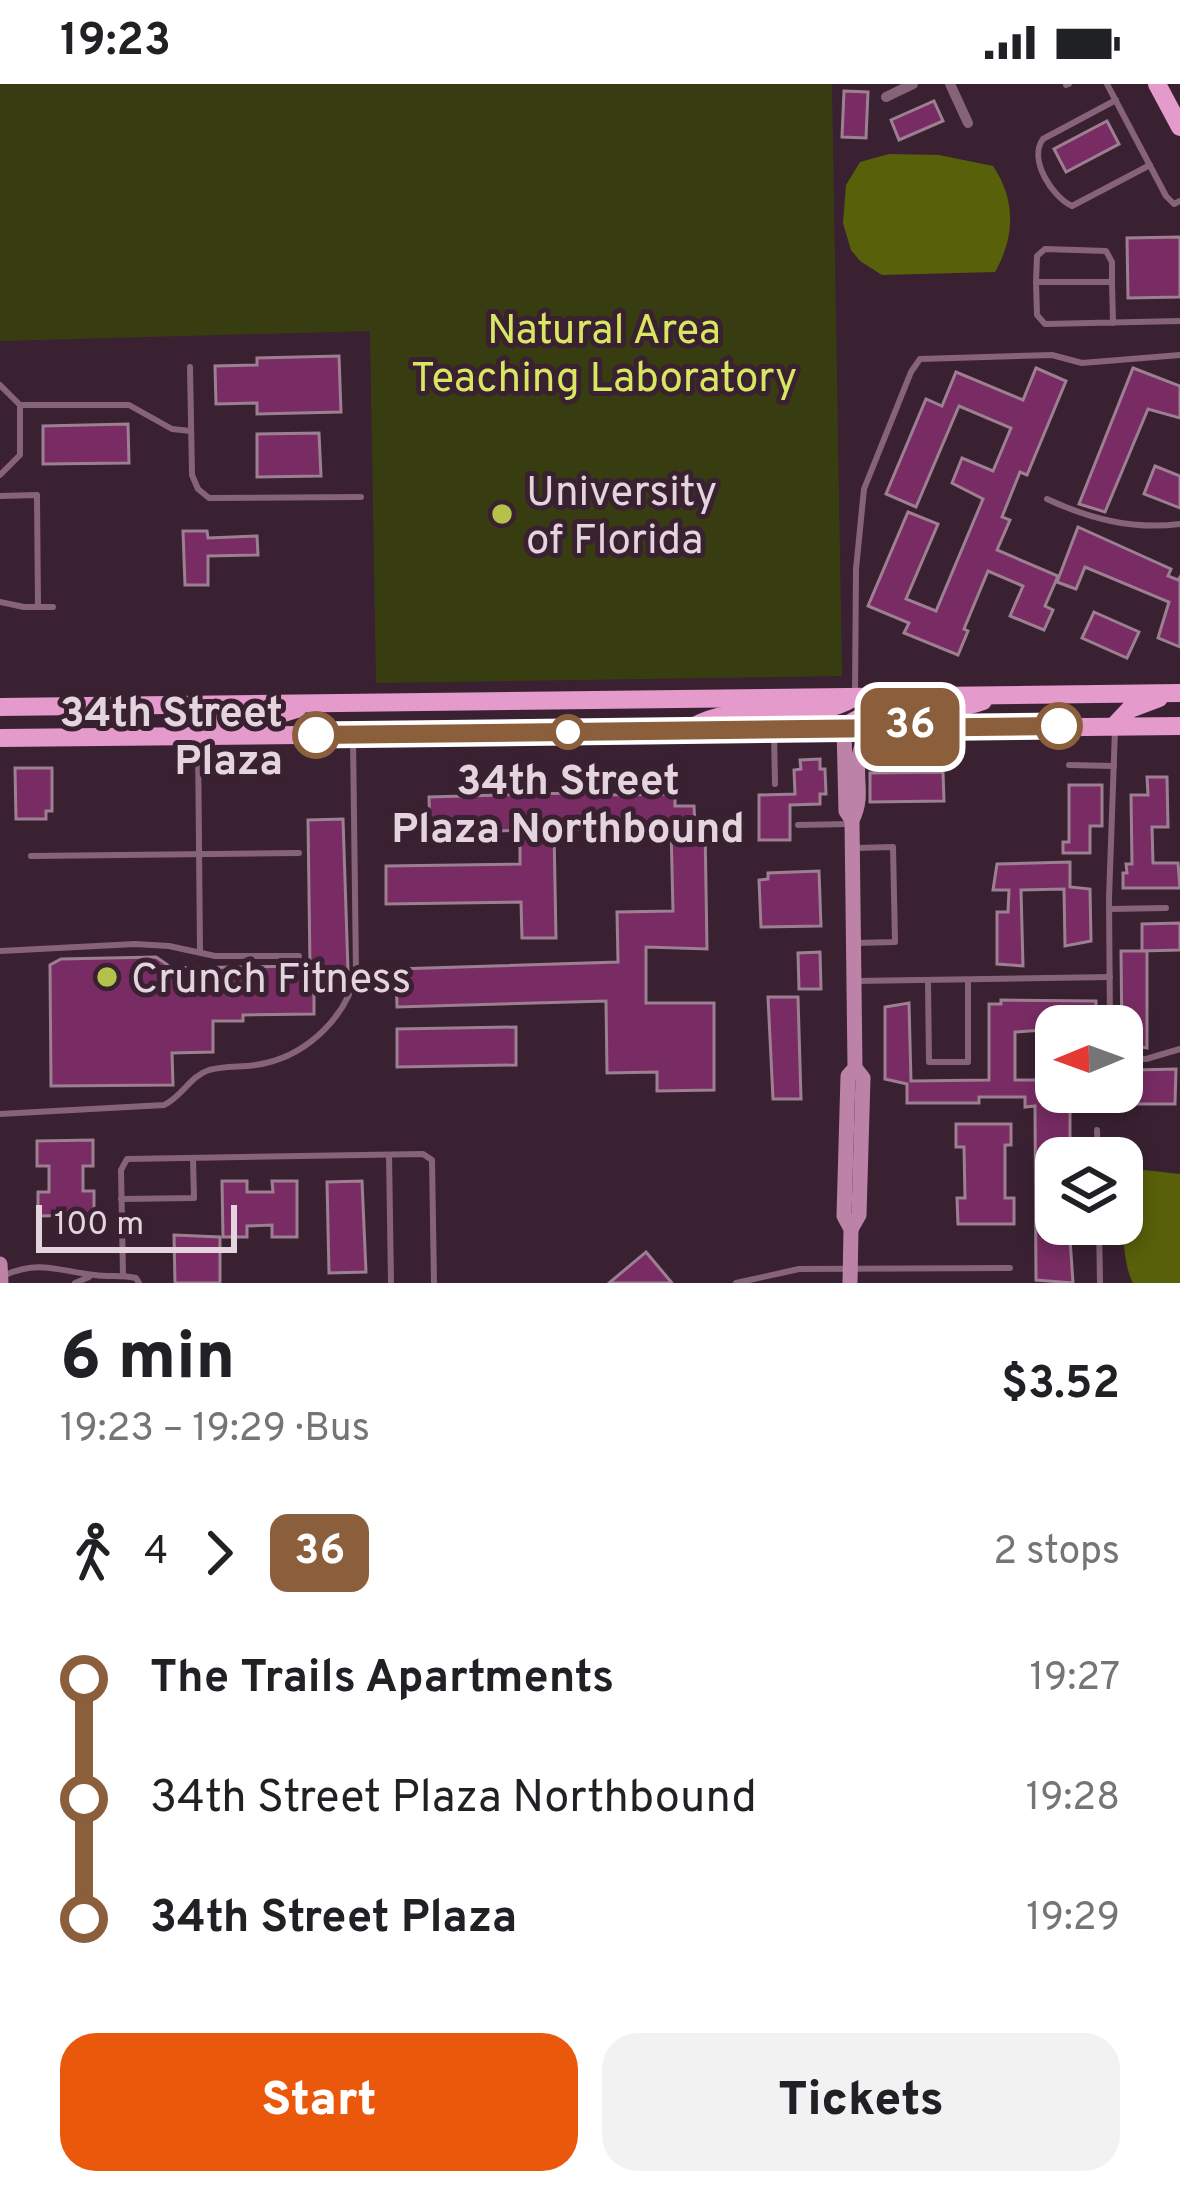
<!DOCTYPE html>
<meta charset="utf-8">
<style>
:root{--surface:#fff;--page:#f2f2f2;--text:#202124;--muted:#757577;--accent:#ea580c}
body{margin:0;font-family:Overpass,sans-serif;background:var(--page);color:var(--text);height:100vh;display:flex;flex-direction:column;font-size:45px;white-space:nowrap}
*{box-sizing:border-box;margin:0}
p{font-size:39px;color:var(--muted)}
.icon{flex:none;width:66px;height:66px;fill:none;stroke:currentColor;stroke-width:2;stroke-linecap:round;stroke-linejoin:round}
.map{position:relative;height:1199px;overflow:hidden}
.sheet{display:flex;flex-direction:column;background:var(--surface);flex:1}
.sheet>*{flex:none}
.badge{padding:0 24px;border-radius:18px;font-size:42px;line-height:78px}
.needle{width:78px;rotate:269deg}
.controls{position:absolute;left:1035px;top:921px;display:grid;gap:24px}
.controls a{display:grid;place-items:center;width:108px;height:108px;border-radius:24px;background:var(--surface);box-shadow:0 6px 18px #0003;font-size:60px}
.scale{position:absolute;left:36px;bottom:30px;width:201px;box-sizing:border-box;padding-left:12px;border:6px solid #e4d4de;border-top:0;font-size:33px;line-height:42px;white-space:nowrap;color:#e4d4de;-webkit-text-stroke:9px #392131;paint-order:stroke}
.map>.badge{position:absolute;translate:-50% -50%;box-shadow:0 0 0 6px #fff}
.legs{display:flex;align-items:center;gap:18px;height:132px;padding:0 60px;font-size:39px}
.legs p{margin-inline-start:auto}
.overview{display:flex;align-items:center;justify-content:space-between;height:204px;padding:0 60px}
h1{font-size:66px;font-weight:800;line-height:90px}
.cta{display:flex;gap:24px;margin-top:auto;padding:24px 60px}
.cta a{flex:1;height:138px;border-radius:36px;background:var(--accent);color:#fff;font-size:48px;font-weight:800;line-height:138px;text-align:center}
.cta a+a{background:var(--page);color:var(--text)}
ul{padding:0 60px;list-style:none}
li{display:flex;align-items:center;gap:42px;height:120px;font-size:45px}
li i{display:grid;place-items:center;width:18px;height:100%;margin:0 15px;background:currentColor}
li i::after{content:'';width:30px;height:30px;margin:-15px;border:9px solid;border-radius:50%;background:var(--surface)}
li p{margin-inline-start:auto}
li:first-child i{background:linear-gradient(#0000 50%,currentColor 0)}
li:last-child i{background:linear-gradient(currentColor 50%,#0000 0)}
.status{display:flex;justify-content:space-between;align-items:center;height:84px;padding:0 60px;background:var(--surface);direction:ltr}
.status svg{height:33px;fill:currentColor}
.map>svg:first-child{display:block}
.green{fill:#383d11}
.water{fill:#59600a}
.building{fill:#782c63;stroke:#9d7f92;stroke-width:3}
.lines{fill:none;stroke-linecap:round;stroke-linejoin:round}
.lane{stroke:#87637a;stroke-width:6}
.street{stroke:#87637a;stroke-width:10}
.secondary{stroke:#bc82a8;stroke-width:15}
.primary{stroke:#e49acb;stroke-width:18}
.line-1-casing{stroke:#fff;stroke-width:27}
.line-1{stroke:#8b5e3c;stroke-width:18}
.poi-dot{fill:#b5c249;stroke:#392131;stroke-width:4.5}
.stop-1-dot{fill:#fff;stroke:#8b5e3c;stroke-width:6}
.labels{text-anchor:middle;stroke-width:10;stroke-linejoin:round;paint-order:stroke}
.park-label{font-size:42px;fill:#d8e662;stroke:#392131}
.poi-label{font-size:42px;fill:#e4d4de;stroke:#392131;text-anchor:start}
.stop-label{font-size:42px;font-weight:bold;fill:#e4d4de;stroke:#392131;text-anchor:end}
</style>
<div class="status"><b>19:23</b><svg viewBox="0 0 49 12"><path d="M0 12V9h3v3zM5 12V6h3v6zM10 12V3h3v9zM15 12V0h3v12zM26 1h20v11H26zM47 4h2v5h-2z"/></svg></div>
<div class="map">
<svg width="1180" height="1199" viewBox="0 0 1180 1199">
<rect width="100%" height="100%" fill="#392131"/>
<path class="green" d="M0 0H832L842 592 376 599 370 247 0 257Z"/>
<g class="water">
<path d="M889 70 939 71 993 82C1016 116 1015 153 995 188L882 191 860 177 851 166 843 139 846 101 860 78Z"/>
<path d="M1144 1086 1180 1090V1199H1133C1119 1173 1119 1103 1144 1086Z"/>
</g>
<g class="building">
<path d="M844 7 868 8 866 54 842 53Z"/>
<path d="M934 17 943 37 899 56 891 36Z"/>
<path d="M1107 37 1119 60 1066 88 1054 65Z"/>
<path d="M1180 153V213L1128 214 1127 154Z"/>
<path d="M339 272 341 328 257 330V319L216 320 215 282 257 281V274Z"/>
<path d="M1036 284 1066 297 1027 391 1020 388 1002 433 1010 436 997 466 1058 492 1045 522 1053 526 1044 546 1010 532 1023 502 988 487 964 545 968 547 958 571 904 549 909 539 868 522 908 428 938 440 906 515 936 527 983 415 952 399 962 374 993 387 1011 344 959 322 916 423 886 410 926 315 942 322 956 288 1023 316Z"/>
<path d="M1133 284 1180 302V334L1148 325 1105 428 1079 420Z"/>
<path d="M128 340 129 379 43 380V342Z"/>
<path d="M319 349 321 392 257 393V350Z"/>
<path d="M1155 382 1180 392V424L1144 410Z"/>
<path d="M1078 443 1171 485 1168 492 1178 496 1180 493V563L1158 554 1169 518 1085 483 1076 505 1057 498Z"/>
<path d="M183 447H207L208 454 257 452 258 471 208 472V501H185Z"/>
<path d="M1094 528 1139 548 1127 574 1082 554Z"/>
<path d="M820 675V685H825L826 710H820V720L790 721V756H759V711L795 710 794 686 801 685 800 676Z"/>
<path d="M15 684H52V727H46V735H16Z"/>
<path d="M943 688 944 717 870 718V689Z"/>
<path d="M1147 693H1167L1168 743H1152L1153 779H1178L1180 804H1123V789H1127L1126 780H1132L1131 711H1148Z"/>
<path d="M1069 701H1102V742H1090V769H1063V758H1069Z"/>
<path d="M608 708V711L675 710V722H694L695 743 705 742 707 865 646 863V919H714V1006L657 1007V988L607 989 606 917 397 923 396 885 618 878 617 828 673 827 671 743 554 746 556 854H522L521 818 386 820V782L520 780V746L430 750 429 713Z"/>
<path d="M343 735 348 887 339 888V905H314V930L243 931V937H213V968L172 969 173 1001 51 1002 50 881 61 875 156 873 172 884 310 882 308 736Z"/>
<path d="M1070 778V803L1090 805 1091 857 1065 862 1064 805 1021 806 1023 882 997 880V828H1008L1009 806H993L997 780Z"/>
<path d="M819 787 821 842 761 843 759 796 768 795V789Z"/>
<path d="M1180 839V866L1142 867V840Z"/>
<path d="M1121 867H1147V964L1122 960Z"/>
<path d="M820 868 821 905H799L798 869Z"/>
<path d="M768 913H798L801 1015H773Z"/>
<path d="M1001 916 1096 917V942L1015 948V996H1056V1008H1098L1097 1021 1070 1022V1074H1056V1140H1069L1073 1199 1036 1196 1035 1022 1025 1023V1013H979V1019H907V1000L885 995V923L909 919 911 997 989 996V920H1001Z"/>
<path d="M516 943V981L397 983V945Z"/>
<path d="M1176 985 1175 1020H1134V986Z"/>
<path d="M956 1040H1011V1061H1005V1114H1014V1140H958L957 1114H965L964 1063H956Z"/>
<path d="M93 1056V1082H83V1107H94V1131L38 1132V1108H49V1082H37V1057Z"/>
<path d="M222 1097H247V1108H273L272 1097H297V1153H272V1141L247 1142V1153H223Z"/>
<path d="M362 1097 366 1188 329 1189 327 1098Z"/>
<path d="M174 1151 220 1153V1199H175Z"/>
<path d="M646 1168 672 1199H609Z"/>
</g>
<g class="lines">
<g class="lane">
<path d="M1107 0 1166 112 1174 120 1180 117"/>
<path d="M1066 1 1069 0"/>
<path d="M1116 16 1043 55C1028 75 1052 113 1072 122L1150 81"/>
<path d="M1036 198 1037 172 1045 165 1106 167 1112 178V198"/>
<path d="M1113 239 1112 198H1036L1037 231 1045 240 1180 237"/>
<path d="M190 283 192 391 198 405 209 414 361 413"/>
<path d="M0 301 20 321"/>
<path d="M0 391 20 371V321H129L172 345 191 347"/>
<path d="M0 412 37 411 38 523"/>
<path d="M1047 415C1090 435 1133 446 1180 440"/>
<path d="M0 518 24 523H53"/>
<path d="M855 609 856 485 864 405 911 288 920 275 1052 271 1082 279 1180 271"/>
<path d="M774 649 775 700"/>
<path d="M891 650V676"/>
<path d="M198 654 200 867"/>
<path d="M859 677 931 675V646"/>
<path d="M1069 681 1114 682"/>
<path d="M798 741 849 740"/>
<path d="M31 772 299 769"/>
<path d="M1109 825 1166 824"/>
<path d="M855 859 895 858 893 763 855 764"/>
<path d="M0 867 135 860 169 862 215 872H299"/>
<path d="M855 897 1110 893"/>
<path d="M928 897 929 978H968V898"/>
<path d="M1110 942 1109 814 1115 646"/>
<path d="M1122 975H1146L1180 965"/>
<path d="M1110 1011V1008"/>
<path d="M0 1030 164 1021C182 1013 190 992 209 986 227 981 248 984 266 979 309 969 348 931 356 888L353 653"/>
<path d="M1097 1046 1098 1074"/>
<path d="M389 1071 391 1199"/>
<path d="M121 1115 194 1114 193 1074"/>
<path d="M1099 1140 1100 1199"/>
<path d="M5 1191C41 1175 61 1188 95 1191 109 1193 122 1191 136 1194L139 1199"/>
<path d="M123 1191 121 1086 127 1075 423 1070 432 1076 434 1199"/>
<path d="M75 1199 89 1193"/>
<path d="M736 1199 799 1185 1010 1184"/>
</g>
<g class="street">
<path d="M950 0 968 39"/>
<path d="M886 13 913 0"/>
</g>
<g class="secondary">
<path d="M844 644 846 727 852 736"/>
<path d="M851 1145 859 1131 863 994 855 984"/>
<path d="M0 1180 1 1199"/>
<path d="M850 1199 851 1145 844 1132 848 992 855 984 852 736C869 703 843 684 873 643"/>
</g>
<g class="primary">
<path d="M1157 0 1180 43"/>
<path d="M0 623 1180 609"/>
<path d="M1115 641 1130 625 1159 614"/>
<path d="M693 643C741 614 804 645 855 613"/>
<path d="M844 644C880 612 940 633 983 617"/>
<path d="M198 652 212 636 271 633 297 625"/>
<path d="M0 654 1180 642"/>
</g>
</g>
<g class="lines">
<g class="line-1-casing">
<path id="line-1" d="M316 651 1059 642"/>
</g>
<use href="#line-1" class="line-1"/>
</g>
<g class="poi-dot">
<circle cx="502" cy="430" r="12"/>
<circle cx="107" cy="893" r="12"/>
</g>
<g class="stop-1-dot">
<circle cx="1059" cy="642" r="21"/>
<circle cx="568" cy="648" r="15"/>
<circle cx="316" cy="651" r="21"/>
</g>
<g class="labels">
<g class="park-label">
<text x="604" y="259">Natural Area<tspan x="604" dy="48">Teaching Laboratory</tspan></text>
</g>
<g class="poi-label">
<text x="526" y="421">University<tspan x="526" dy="48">of Florida</tspan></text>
<text x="131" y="908">Crunch Fitness</text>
</g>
<g class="stop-label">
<text x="283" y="642">34th Street<tspan x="283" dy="48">Plaza</tspan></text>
<text x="568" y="710" text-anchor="middle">34th Street<tspan x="568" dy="48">Plaza Northbound</tspan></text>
</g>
</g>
</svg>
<div class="controls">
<a><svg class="needle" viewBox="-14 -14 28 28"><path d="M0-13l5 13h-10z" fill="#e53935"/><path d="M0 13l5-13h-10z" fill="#757577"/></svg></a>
<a><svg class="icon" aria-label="layers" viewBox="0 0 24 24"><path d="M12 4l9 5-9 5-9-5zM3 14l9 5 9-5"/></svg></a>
</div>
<div class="scale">100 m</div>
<b class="badge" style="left:910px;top:643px;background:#8b5e3c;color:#fff">36</b>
</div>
<section class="sheet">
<div class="overview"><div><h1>6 min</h1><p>19:23 – 19:29 · Bus</p></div><b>$3.52</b></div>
<div class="legs"><svg class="icon" aria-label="walk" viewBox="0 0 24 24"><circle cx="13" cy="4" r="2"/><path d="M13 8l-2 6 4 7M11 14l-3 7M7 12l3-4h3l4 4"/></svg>4<svg class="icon" aria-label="forward" viewBox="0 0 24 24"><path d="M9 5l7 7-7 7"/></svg><b class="badge" style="background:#8b5e3c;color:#fff">36</b><p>2 stops</p></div>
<ul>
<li><i style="color:#8b5e3c"></i><b>The Trails Apartments</b><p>19:27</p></li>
<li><i style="color:#8b5e3c"></i><span>34th Street Plaza Northbound</span><p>19:28</p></li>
<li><i style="color:#8b5e3c"></i><b>34th Street Plaza</b><p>19:29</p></li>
</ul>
<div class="cta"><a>Start</a><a>Tickets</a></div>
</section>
